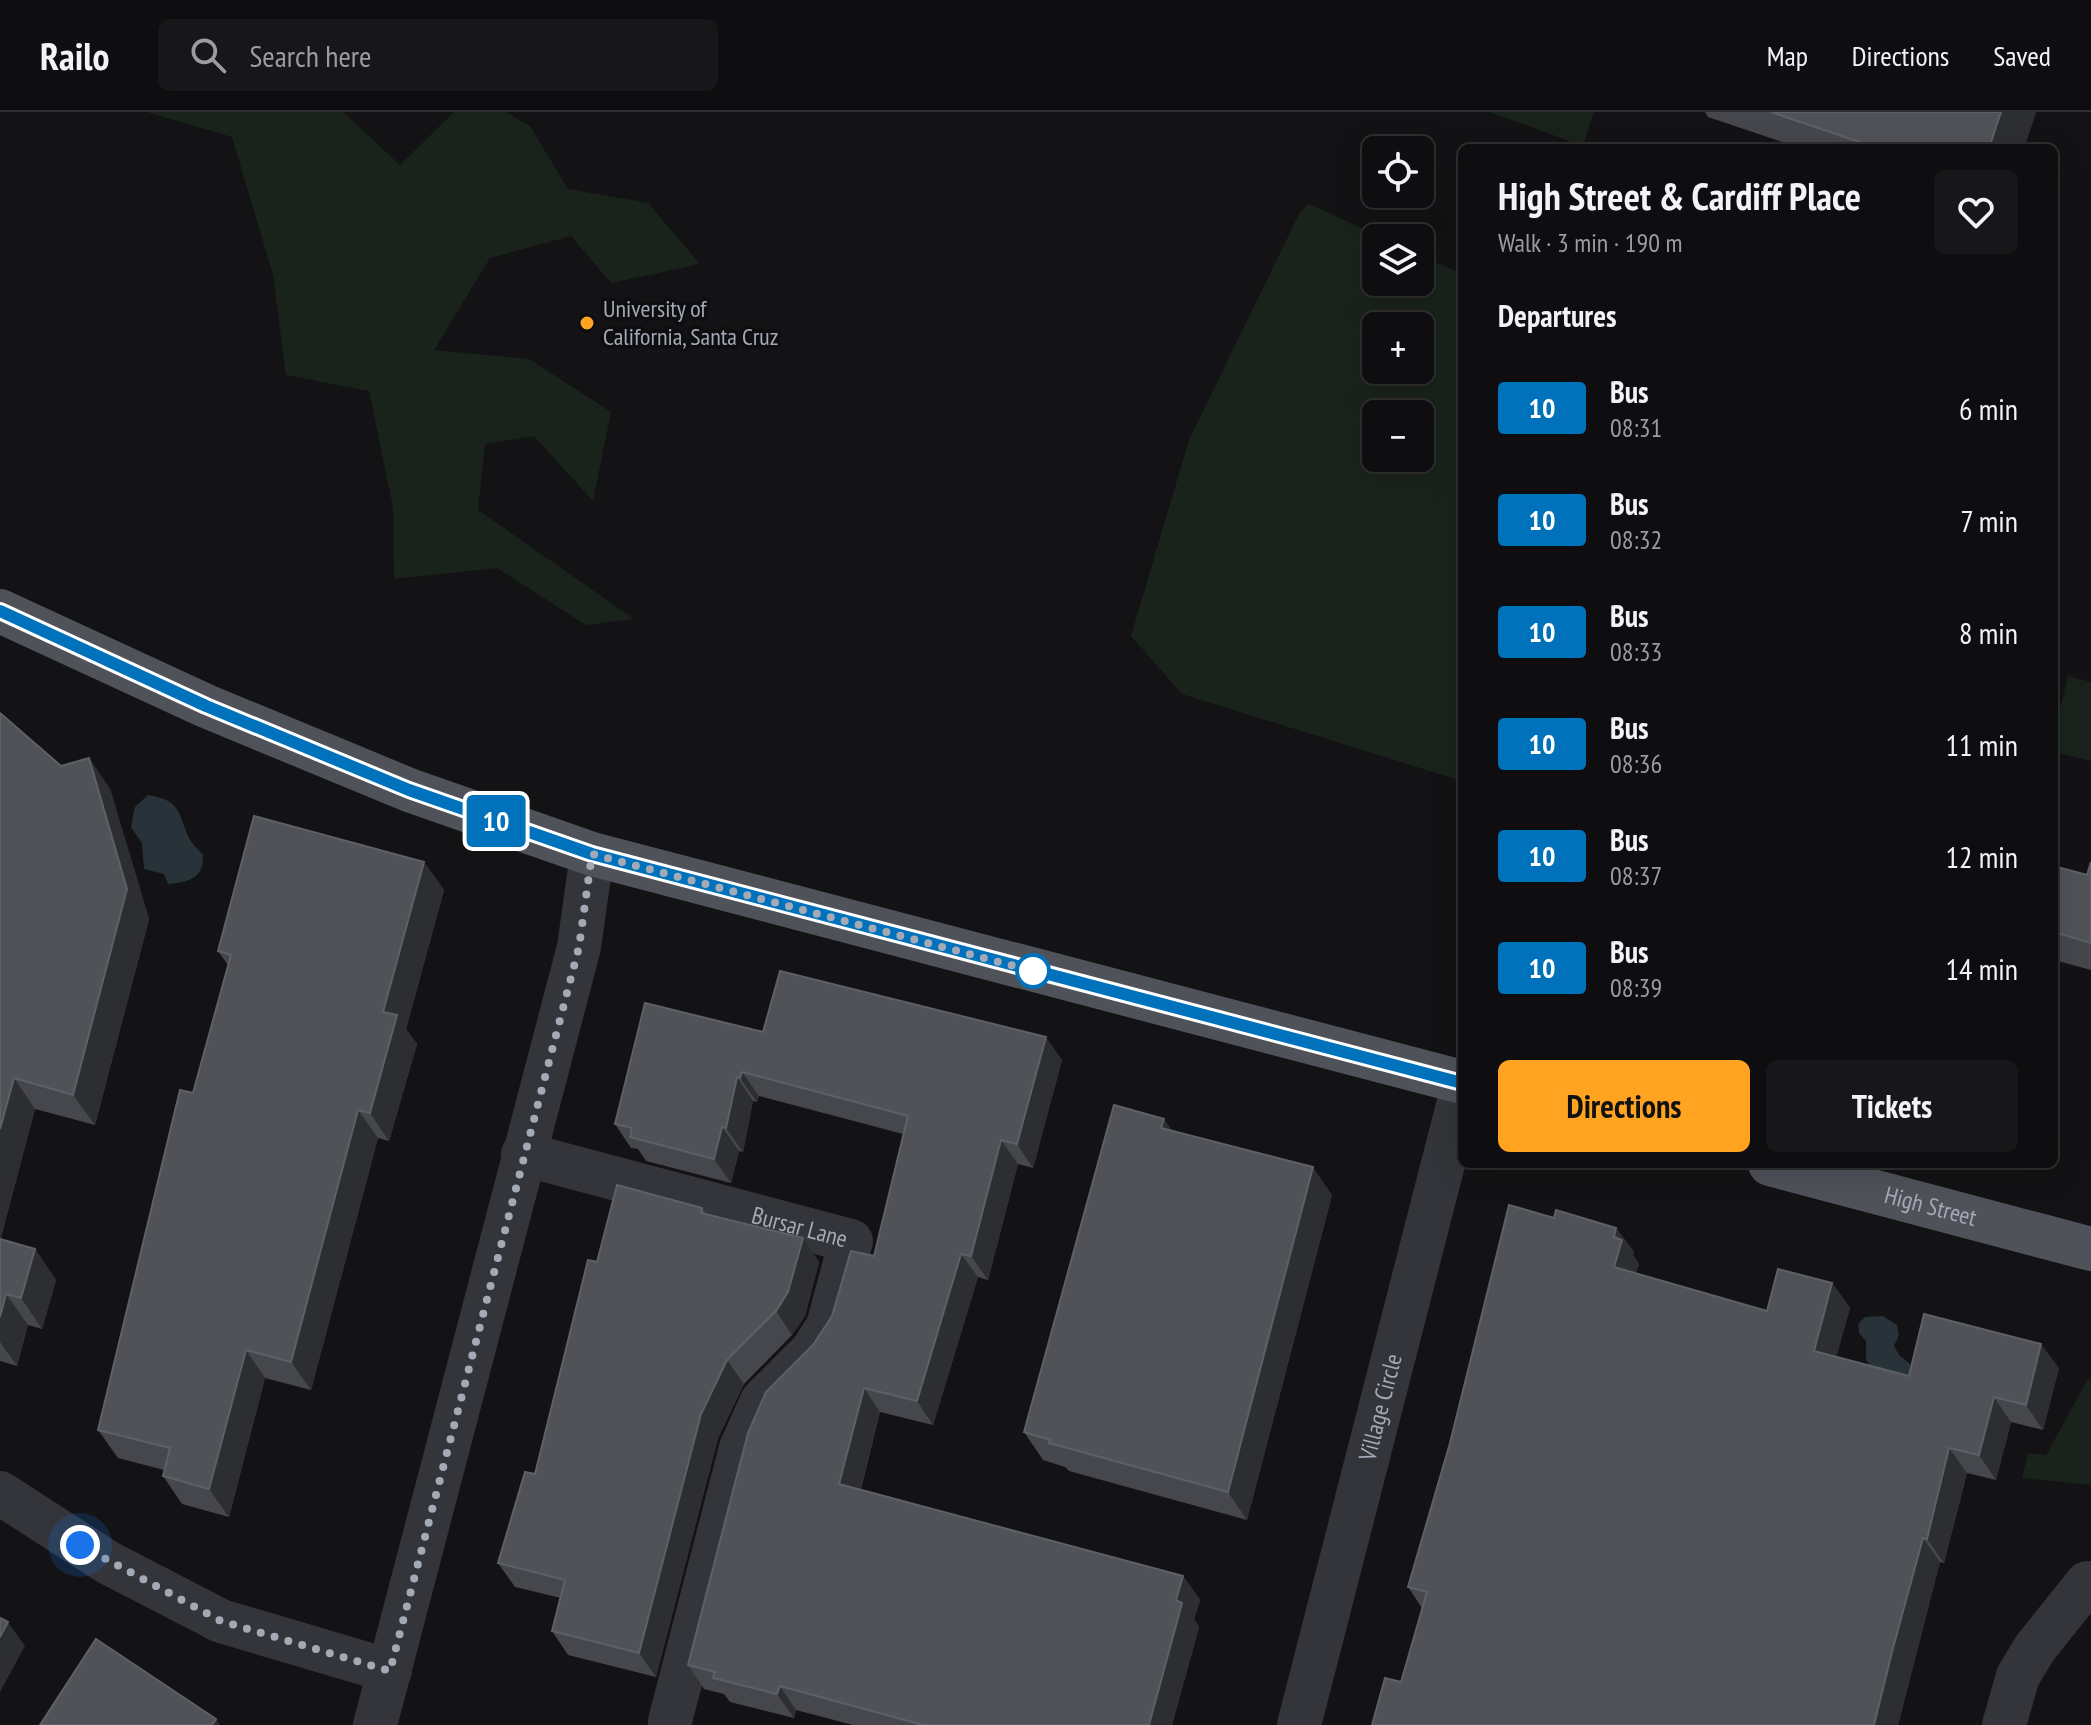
<!DOCTYPE html>
<meta charset="utf-8">
<style>
:root{--surface:#0e0e10;--page:#171719;--text:#f1f3f6;--muted:#9b9c9f;--line:#2e2e30;--accent:#ffa320}
body{margin:0;font-family:"PT Sans Narrow",sans-serif;background:var(--page);color:var(--text);height:100vh;display:flex;flex-direction:column;font-size:30px;white-space:nowrap}
*{box-sizing:border-box;margin:0}
p{font-size:26px;color:var(--muted)}
.icon{flex:none;width:44px;height:44px;fill:none;stroke:currentColor;stroke-width:2;stroke-linecap:round;stroke-linejoin:round}
.map{position:relative;flex:1;overflow:hidden}
.details{position:absolute;left:1458px;top:32px;width:600px;height:1024px;display:flex;flex-direction:column;background:var(--surface);border-radius:12px;box-shadow:0 8px 32px #0002,0 0 0 2px var(--line)}
.details>*{flex:none}
.badge{padding:0 16px;border-radius:6px;font-size:28px;line-height:52px}
.controls{position:absolute;left:1362px;top:24px;display:grid;gap:16px}
.controls a{display:grid;place-items:center;width:72px;height:72px;border-radius:12px;background:var(--surface);box-shadow:0 8px 32px #0002,0 0 0 2px var(--line);font-size:40px}
.you{position:absolute;width:40px;height:40px;margin:-20px;border:6px solid #fff;border-radius:50%;background:#1a73e8;box-shadow:0 0 0 12px #1a73e833}
.map>.badge{position:absolute;translate:-50% -50%;box-shadow:0 0 0 4px #fff}
h2{padding:0 40px;font-size:30px;line-height:72px}
.round{display:grid;place-items:center;flex:none;width:84px;height:84px;border-radius:12px;background:var(--page)}
.summary{display:flex;align-items:center;justify-content:space-between;height:136px;padding:0 40px}
h1{font-size:38px;font-weight:600;line-height:60px}
.action{display:flex;gap:16px;margin-top:auto;padding:16px 40px}
.action a{flex:1;height:92px;border-radius:12px;background:var(--accent);color:#111;font-size:32px;font-weight:600;line-height:92px;text-align:center}
.action a+a{background:var(--page);color:var(--text)}
ul{padding:0;list-style:none}
li{display:flex;align-items:center;gap:24px;height:112px;padding:0 40px}
li div{flex:1}
li b{display:block;font-size:30px}
li em{font-style:normal}
li .badge{min-width:88px;font-weight:700;text-align:center}
header{display:flex;align-items:center;gap:48px;box-sizing:border-box;height:112px;padding:0 40px;background:var(--surface);border-bottom:2px solid var(--line)}
header strong{font-size:38px}
nav{display:flex;gap:44px;margin-inline-start:auto;font-size:28px}
.search{width:560px;height:72px;background:var(--page);display:flex;align-items:center;gap:20px;box-sizing:border-box;padding:0 28px;border-radius:12px;color:var(--muted);font-size:30px}
.map>svg:first-child{display:block}
.green{fill:#1a231b;fill-rule:evenodd}
.water{fill:#283339}
.lines{fill:none;stroke-linecap:round;stroke-linejoin:round}
.minor{stroke:#33353a;stroke-width:44}
.major{stroke:#4f5259;stroke-width:44}
.wall{fill:#46474d}
.shaded-wall{fill:#2d2e32}
.building{fill:#505258;stroke:#5d6067;stroke-width:2}
.line-casing{stroke:#fff;stroke-width:18}
.line{stroke:#0072bc;stroke-width:12}
.walk{stroke:#a3aab6;stroke-width:8;stroke-dasharray:0 14.4}
.poi-dot{fill:#ffa320;stroke:#0e0e10;stroke-width:3}
.stop-dot{fill:#fff;stroke:#0072bc;stroke-width:4}
.labels{text-anchor:middle;stroke-width:7;stroke-linejoin:round;paint-order:stroke}
.poi-label{font-size:24px;fill:#a3aab6;stroke:#0e0e10;text-anchor:start}
.street-label{font-size:24px;fill:#a3aab6;stroke:#0e0e10}
</style>
<header>
<strong>Railo</strong>
<div class="search"><svg class="icon" aria-label="search" viewBox="0 0 24 24"><circle cx="10" cy="10" r="6"/><path d="M15 15l6 6"/></svg>Search here</div>
<nav><a>Map</a><a>Directions</a><a>Saved</a></nav>
</header>
<div class="map">
<svg width="2091" height="1613" viewBox="0 0 2091 1613">
<rect width="100%" height="100%" fill="#131315"/>
<g class="green">
<path d="M147 0H343L400 53 454 0H506L530 14 568 77 648 91 700 152 611 171 571 124 490 146 434 238 529 247 611 300 593 389 534 324 485 332 478 398 634 507 586 513 497 456 394 467 393 395 369 279 286 263 273 163 232 25Z"/>
<path d="M1490 0H1594L1583 34Z"/>
<path d="M1309 92 1384 126H1376V170H1420V143L1462 162V669L1182 582 1131 524 1189 328 1300 100ZM1420 214V258H1376V214ZM1376 302H1420V346H1376Z"/>
<path d="M2068 564 2091 570V649L2054 640V622Z"/>
<path d="M2088 1267 2091 1268V1373L2022 1366 2028 1341 2046 1343Z"/>
</g>
<g class="water">
<path d="M148 683C183 688 178 704 190 728 193 733 199 738 203 743 204 767 188 770 168 772L164 762 144 757 142 731 131 715 135 695Z"/>
<path d="M1883 1204 1897 1213 1899 1223 1894 1234 1899 1243 1919 1259V1267L1873 1257 1866 1248V1229L1859 1221 1858 1212 1865 1205Z"/>
</g>
<g class="lines">
<g class="minor">
<path id="s1" d="M523 1042 851 1129 828 1214 812 1239 762 1289 741 1336 670 1609"/>
<path d="M0 1381 107 1450 221 1509 390 1559"/>
<path d="M375 1613 579 835 592 742"/>
<path id="s2" d="M1299 1613 1462 978"/>
<path d="M2004 1613 2018 1564 2035 1536 2087 1471"/>
</g>
<g class="major">
<path d="M0 499 206 594 409 678 592 742 1462 970"/>
<path id="s3" d="M1770 1052 2091 1137"/>
</g>
</g>
<g class="wall">
<path d="M1705 0H2036L2024 36H1800L1708 5Z"/>
<path d="M0 601 61 654 89 646 110 677 149 807 95 1013 35 997 1 1125 3 1128 35 1137 56 1168 42 1217 28 1213 17 1254 0 1249Z"/>
<path d="M424 750 444 778 406 917 417 932 389 1029 378 1026 311 1278 265 1266 229 1405 182 1392 163 1364 164 1358 118 1346 98 1318 228 853 218 839Z"/>
<path d="M2091 750V858L2054 848V754L2087 763Z"/>
<path d="M763 920 1062 948 1033 1056 1018 1052 988 1168 978 1165 933 1313 880 1300 861 1377 1183 1464 1200 1488 1194 1507 1199 1515 1172 1613H853L796 1598 794 1606 730 1590 724 1582 704 1577 688 1553 813 1233 874 1144 903 1022 759 984 757 990 753 989 743 1040 739 1039 731 1071 646 1049 638 1037 631 1036 615 1012Z"/>
<path d="M1173 1019 1332 1083 1247 1408 1069 1359 1065 1355 1043 1348 1024 1320Z"/>
<path d="M702 1096 707 1102 819 1150 805 1204 792 1223 744 1272 718 1326 656 1565 568 1543 552 1519 561 1486 515 1475 498 1451 535 1362Z"/>
<path d="M1554 1106 1616 1116 1634 1140 1633 1143 1639 1152 1636 1161 1767 1199 1832 1171 1850 1196 1836 1245 1909 1264 2059 1256 2043 1318 2011 1310 1996 1368 1967 1361 1944 1451 1940 1450 1898 1613H1372L1401 1570 1422 1496 1408 1475Z"/>
</g>
<g class="shaded-wall">
<path d="M2001 0H2036L2024 36H1989Z"/>
<path d="M89 646 110 677 149 807 95 1013 73 983Z"/>
<path d="M424 750 444 778 406 917 417 932 389 1029 370 1001 383 900Z"/>
<path d="M1046 925 1062 948 1033 1056 1017 1032Z"/>
<path d="M742 960 759 984 757 990 740 966Z"/>
<path d="M737 965 753 989 743 1040 726 1016Z"/>
<path d="M14 966 35 997 1 1125 17 1149 0 1134V1017Z"/>
<path d="M358 998 378 1026 311 1278 291 1250Z"/>
<path d="M1164 1007 1184 1035 1161 1016Z"/>
<path d="M722 1015 739 1039 731 1071 714 1047Z"/>
<path d="M1001 1028 1018 1052 988 1168 971 1144Z"/>
<path d="M1313 1055 1332 1083 1247 1408 1228 1380Z"/>
<path d="M1616 1116 1634 1140 1633 1143 1639 1152 1631 1180 1614 1155V1125Z"/>
<path d="M803 1126 819 1150 805 1204 792 1223 776 1199Z"/>
<path d="M35 1137 56 1168 42 1217 21 1186Z"/>
<path d="M961 1142 978 1165 933 1313 917 1289Z"/>
<path d="M1832 1171 1850 1196 1831 1264 1814 1239Z"/>
<path d="M6 1182 28 1213 17 1254 0 1230V1205Z"/>
<path d="M2041 1232 2059 1256 2043 1318 2026 1293Z"/>
<path d="M246 1238 265 1266 229 1405 209 1377Z"/>
<path d="M727 1248 744 1272 718 1326 656 1565 639 1541 701 1302Z"/>
<path d="M864 1276 880 1300 856 1395 839 1372Z"/>
<path d="M1994 1285 2011 1310 1996 1368 1979 1343Z"/>
<path d="M1949 1336 1967 1361 1944 1451 1927 1427Z"/>
<path d="M1923 1426 1940 1450 1898 1613H1874L1893 1536Z"/>
<path d="M1183 1464 1200 1488 1194 1507 1199 1515 1172 1613H1149L1176 1488Z"/>
<path d="M8 1510 25 1534 0 1580V1525Z"/>
<path d="M780 1574 796 1598 794 1606 777 1582Z"/>
<path d="M216 1607 220 1613H212Z"/>
</g>
<g class="building">
<path d="M1771 0H2001L1989 36H1877Z"/>
<path d="M0 601 61 654 89 646 127 777 73 983 14 966 0 1017Z"/>
<path d="M254 704 424 750 383 900 397 903 370 1001 358 998 291 1250 246 1238 209 1377 163 1364 170 1336 98 1318 180 978 193 981 231 843 218 839Z"/>
<path d="M2091 750V831L2054 820V754L2087 763Z"/>
<path d="M780 859 1046 925 1017 1032 1001 1028 971 1144 961 1142 917 1289 864 1276 839 1372 1183 1464 1176 1488 1182 1491 1149 1613H923L780 1574 777 1582 713 1566 715 1560 688 1553 748 1321 766 1280 813 1233 832 1204 851 1139 874 1144 908 1004 742 960 740 966 737 965 726 1016 722 1015 714 1047 630 1025 632 1016 615 1012 645 891 763 920Z"/>
<path d="M1114 993 1164 1007 1161 1016 1313 1055 1228 1380 1049 1331 1050 1328 1024 1320Z"/>
<path d="M617 1073 702 1096 701 1101 803 1126 788 1180 776 1199 727 1248 701 1302 639 1541 552 1519 565 1468 498 1451 525 1360 535 1362 588 1148 597 1150Z"/>
<path d="M1509 1093 1554 1106 1556 1098 1616 1116 1614 1125 1622 1128 1614 1155 1767 1199 1778 1157 1832 1171 1814 1239 1909 1264 1924 1202 2041 1232 2026 1293 1994 1285 1979 1343 1949 1336 1927 1427 1923 1426 1893 1536 1874 1613H1372L1385 1566 1401 1570 1427 1480 1408 1475 1450 1331Z"/>
<path d="M0 1127 35 1137 21 1186 6 1182 0 1205Z"/>
<path d="M0 1506 8 1510 0 1525Z"/>
<path d="M96 1527 216 1607 212 1613H40Z"/>
</g>
<g class="lines">
<g class="line-casing">
<path id="line" d="M0 499 206 594 409 678 592 742 1462 971"/>
</g>
<use href="#line" class="line"/>
<path class="walk" d="M80 1433 221 1509 390 1559 579 835 592 742 1033 859"/>
</g>
<circle class="poi-dot" cx="587" cy="211" r="8"/>
<circle class="stop-dot" cx="1033" cy="859" r="16"/>
<g class="labels">
<g class="poi-label">
<text x="603" y="205">University of<tspan x="603" dy="28">California, Santa Cruz</tspan></text>
</g>
<g class="street-label">
<text dy="8" stroke="none"><textPath href="#s3" startOffset="166">High Street</textPath></text>
<text dy="8" stroke="none"><textPath href="#s1" startOffset="286">Bursar Lane</textPath></text>
<text dy="8" stroke="none"><textPath href="#s2" startOffset="328">Village Circle</textPath></text>
</g>
</g>
</svg>
<div class="controls">
<a><svg class="icon" aria-label="locate" viewBox="0 0 24 24"><circle cx="12" cy="12" r="6"/><path d="M12 2v4M12 18v4M2 12h4M18 12h4"/></svg></a>
<a><svg class="icon" aria-label="layers" viewBox="0 0 24 24"><path d="M12 4l9 5-9 5-9-5zM3 14l9 5 9-5"/></svg></a>
<a>+</a>
<a>−</a>
</div>
<div class="you" style="left:80px;top:1433px"></div>
<b class="badge" style="left:496px;top:709px;background:#0072bc;color:#fff">10</b>
<section class="details">
<div class="summary"><div><h1>High Street &amp; Cardiff Place</h1><p>Walk · 3 min · 190 m</p></div><a class="round"><svg class="icon" aria-label="heart" viewBox="0 0 24 24"><path d="M12 20l-8-8c-3-5 5-10 8-4 3-6 11-1 8 4z"/></svg></a></div>
<h2>Departures</h2>
<ul>
<li><span class="badge" style="background:#0072bc;color:#fff">10</span><div><b>Bus</b><p>08:31</p></div><em>6 min</em></li>
<li><span class="badge" style="background:#0072bc;color:#fff">10</span><div><b>Bus</b><p>08:32</p></div><em>7 min</em></li>
<li><span class="badge" style="background:#0072bc;color:#fff">10</span><div><b>Bus</b><p>08:33</p></div><em>8 min</em></li>
<li><span class="badge" style="background:#0072bc;color:#fff">10</span><div><b>Bus</b><p>08:36</p></div><em>11 min</em></li>
<li><span class="badge" style="background:#0072bc;color:#fff">10</span><div><b>Bus</b><p>08:37</p></div><em>12 min</em></li>
<li><span class="badge" style="background:#0072bc;color:#fff">10</span><div><b>Bus</b><p>08:39</p></div><em>14 min</em></li>
</ul>
<div class="action"><a>Directions</a><a>Tickets</a></div>
</section>
</div>
